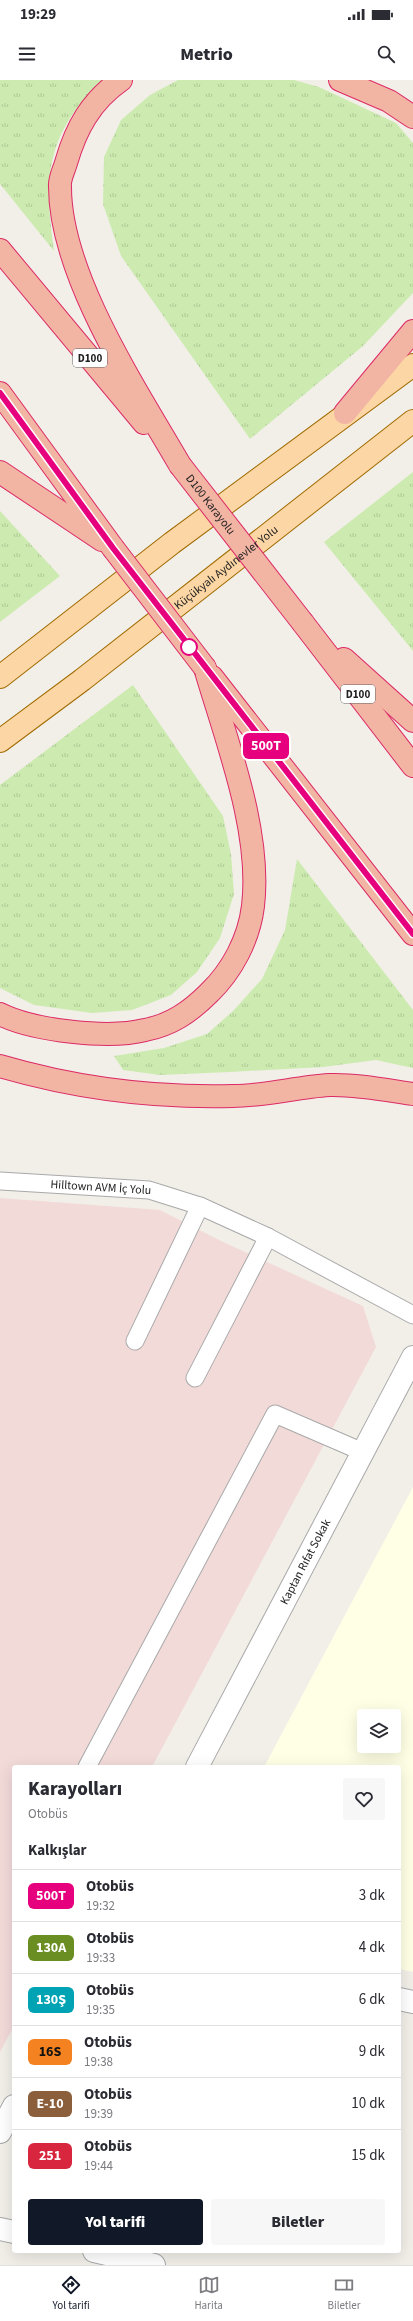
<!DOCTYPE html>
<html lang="tr">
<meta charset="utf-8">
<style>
:root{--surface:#fff;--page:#f7f7f7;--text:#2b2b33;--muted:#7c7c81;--line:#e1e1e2;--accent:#111827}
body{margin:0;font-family:"Source Sans 3",sans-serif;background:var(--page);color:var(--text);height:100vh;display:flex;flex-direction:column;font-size:15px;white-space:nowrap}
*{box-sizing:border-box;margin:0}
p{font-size:13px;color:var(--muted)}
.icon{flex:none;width:22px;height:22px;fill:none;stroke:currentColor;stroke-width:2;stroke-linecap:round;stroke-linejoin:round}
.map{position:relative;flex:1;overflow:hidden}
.sheet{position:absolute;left:12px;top:1685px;width:389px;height:488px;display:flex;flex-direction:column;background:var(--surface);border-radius:4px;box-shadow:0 4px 16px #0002}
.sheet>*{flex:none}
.badge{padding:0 8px;border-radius:6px;font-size:14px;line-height:26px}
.fabs{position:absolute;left:357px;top:1629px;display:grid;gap:8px}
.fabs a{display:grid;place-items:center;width:44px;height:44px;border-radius:4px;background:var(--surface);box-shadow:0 4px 16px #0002;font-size:20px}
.map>.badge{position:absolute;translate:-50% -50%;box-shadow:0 0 0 2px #fff}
h2{padding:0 16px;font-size:15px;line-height:36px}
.round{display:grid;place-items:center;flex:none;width:42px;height:42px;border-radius:4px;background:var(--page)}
.headline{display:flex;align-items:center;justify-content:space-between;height:68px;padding:0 16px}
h1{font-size:19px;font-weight:800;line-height:30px}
.button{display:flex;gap:8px;margin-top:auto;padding:8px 16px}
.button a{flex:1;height:46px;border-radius:4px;background:var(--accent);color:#fff;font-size:16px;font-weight:800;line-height:46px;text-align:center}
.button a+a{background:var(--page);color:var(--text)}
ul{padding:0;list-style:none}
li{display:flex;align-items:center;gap:12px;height:52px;padding:0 16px;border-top:1px solid var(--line)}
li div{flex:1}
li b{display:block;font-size:15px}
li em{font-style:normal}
li .badge{min-width:44px;font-weight:700;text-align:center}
.status{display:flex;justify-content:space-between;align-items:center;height:28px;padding:0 20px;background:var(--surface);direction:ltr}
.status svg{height:11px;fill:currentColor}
header{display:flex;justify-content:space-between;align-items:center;height:52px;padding:0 16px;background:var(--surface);font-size:18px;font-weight:800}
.menu{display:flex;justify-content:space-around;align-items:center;height:56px;border-top:1px solid var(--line);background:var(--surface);font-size:11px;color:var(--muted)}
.menu a{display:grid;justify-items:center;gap:2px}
.menu .current{color:var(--accent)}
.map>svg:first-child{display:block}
.commercial{fill:#f2dad9}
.education{fill:#ffffe5;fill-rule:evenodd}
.grass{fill:url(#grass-tufts)}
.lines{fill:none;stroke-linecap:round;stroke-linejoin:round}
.service-casing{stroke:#a9a9a9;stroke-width:19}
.minor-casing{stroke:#a9a9a9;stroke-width:24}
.tertiary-casing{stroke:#a9a9a9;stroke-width:24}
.primary-casing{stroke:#a06b00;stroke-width:24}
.trunk-casing{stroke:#dc2a67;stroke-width:24}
.service{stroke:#fff;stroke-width:17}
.minor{stroke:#fff;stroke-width:22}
.tertiary{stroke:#fff;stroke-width:22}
.primary{stroke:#fcd6a4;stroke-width:22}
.trunk{stroke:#f2b4a3;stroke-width:22}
.trunk-bridge-casing{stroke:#dc2a67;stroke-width:24;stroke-linecap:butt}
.trunk-bridge{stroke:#f2b4a3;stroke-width:22}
.line-casing{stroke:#fff;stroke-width:9}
.line{stroke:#e6007e;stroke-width:6}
.stop-dot{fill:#fff;stroke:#e6007e;stroke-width:2}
.labels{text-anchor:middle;stroke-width:3.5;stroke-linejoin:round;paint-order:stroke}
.shield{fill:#fff;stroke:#646464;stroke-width:1}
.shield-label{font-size:11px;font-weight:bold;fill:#222}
.street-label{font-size:12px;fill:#222;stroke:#fff}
</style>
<div class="status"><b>19:29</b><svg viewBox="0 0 49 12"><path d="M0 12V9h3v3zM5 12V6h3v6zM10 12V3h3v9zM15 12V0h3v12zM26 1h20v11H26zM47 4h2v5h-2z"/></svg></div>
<header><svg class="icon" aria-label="menu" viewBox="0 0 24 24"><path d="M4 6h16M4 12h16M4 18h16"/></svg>Metrio<svg class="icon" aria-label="search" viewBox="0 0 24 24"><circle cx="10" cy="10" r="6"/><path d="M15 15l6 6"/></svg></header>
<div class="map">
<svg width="413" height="2185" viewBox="0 0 413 2185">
<defs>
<pattern id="grass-tufts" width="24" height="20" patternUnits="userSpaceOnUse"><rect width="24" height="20" fill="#cdebb0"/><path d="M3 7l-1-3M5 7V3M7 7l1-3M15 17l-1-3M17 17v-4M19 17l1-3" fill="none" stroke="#b0c997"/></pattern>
</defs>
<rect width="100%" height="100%" fill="#f2efe9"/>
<path class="commercial" d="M0 1118 160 1130 221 1161 363 1226 376 1267 152 1687H14V1946L0 1972Z"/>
<path class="education" d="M413 1407V1892L399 1889V1687H264ZM364 1636H394V1666H364Z"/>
<g class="grass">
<path d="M0 0H103C95 9 85 17 78 27 42 73 47 117 54 171L0 104Z"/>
<path d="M178 0H294L319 7 396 43 413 63V213L363 266 250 359 121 176 103 124 104 77 121 40 150 15Z"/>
<path d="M413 392V571L324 462Z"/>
<path d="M0 431 60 496 0 542Z"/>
<path d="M133 605 223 736 231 774 234 814 220 858 197 892 171 915 132 930 92 933 34 925 0 908V705Z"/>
<path d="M297 779 413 930V988L376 980 323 987 230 992 160 995 123 990 114 976 164 968 207 954 233 931 262 899 285 850Z"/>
</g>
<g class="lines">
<g class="service-casing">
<g id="service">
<path id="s1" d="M0 1101 149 1110 200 1126 268 1157 413 1235"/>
<path d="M135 1261 200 1126"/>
<path d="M195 1298 268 1157"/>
<path d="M87 1687 275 1334 363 1372"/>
</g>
</g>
<g class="minor-casing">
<g id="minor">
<path d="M399 1919 413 1922"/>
<path d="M0 2149 14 2152"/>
<path d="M94 2171 154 2185"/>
</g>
</g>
<g class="tertiary-casing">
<g id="tertiary">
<path id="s2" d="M197 1687 413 1277"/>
<path d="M0 2052 14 2026"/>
</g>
</g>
<g class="primary-casing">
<g id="primary">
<path d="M0 597 172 463 413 285"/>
<path id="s3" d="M0 661 82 600 413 341"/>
</g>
</g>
<g class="trunk-casing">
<g id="trunk">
<path d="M121 0C91 21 76 48 66 83 64 90 59 99 60 107 60 195 136 309 180 385"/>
<path d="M340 0 389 21 413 37"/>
<path d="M0 170 144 343"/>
<path d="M0 313 113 468"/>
<path d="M345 333 413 251"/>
<path d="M0 392 102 460"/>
<path d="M303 543 413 686"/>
<path d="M344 579 413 641"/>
<path d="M212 597 413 854"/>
<path d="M0 934C34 951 109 959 145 950 171 945 190 932 209 913 232 891 249 859 253 826 262 751 226 660 205 588"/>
<path d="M0 986C75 1008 155 1018 233 1016 265 1016 297 1007 329 1005 356 1004 386 1010 413 1014"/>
</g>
</g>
<use href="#service" class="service"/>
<use href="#minor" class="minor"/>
<use href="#tertiary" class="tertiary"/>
<use href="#primary" class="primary"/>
<use href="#trunk" class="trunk"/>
<g class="trunk-bridge-casing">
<g id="trunk-bridge">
<path id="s4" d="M180 385 303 543"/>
<path d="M113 468 205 588"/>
</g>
</g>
<use href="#trunk-bridge" class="trunk-bridge"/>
</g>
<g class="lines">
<g class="line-casing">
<path id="line" d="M0 313 113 468 413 854"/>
</g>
<use href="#line" class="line"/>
</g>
<circle class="stop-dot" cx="189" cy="567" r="8"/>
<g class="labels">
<g class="shield">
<rect x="73" y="269" width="34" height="18" rx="3"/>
<rect x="341" y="605" width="34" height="18" rx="3"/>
</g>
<g class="shield-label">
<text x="90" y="282">D100</text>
<text x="358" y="618">D100</text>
</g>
<g class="street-label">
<text dy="4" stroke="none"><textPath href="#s4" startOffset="50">D100 Karayolu</textPath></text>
<text dy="4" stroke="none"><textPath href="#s3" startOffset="285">Küçükyalı Aydınevler Yolu</textPath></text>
<text dy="4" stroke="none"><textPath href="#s1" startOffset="101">Hilltown AVM İç Yolu</textPath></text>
<text dy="4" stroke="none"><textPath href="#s2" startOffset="232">Kaptan Rıfat Sokak</textPath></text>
</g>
</g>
</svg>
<div class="fabs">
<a><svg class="icon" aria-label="layers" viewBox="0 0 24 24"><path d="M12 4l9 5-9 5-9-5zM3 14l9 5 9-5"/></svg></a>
</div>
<b class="badge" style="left:266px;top:666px;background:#e6007e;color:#fff">500T</b>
<section class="sheet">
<div class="headline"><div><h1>Karayolları</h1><p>Otobüs</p></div><a class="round"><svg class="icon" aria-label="heart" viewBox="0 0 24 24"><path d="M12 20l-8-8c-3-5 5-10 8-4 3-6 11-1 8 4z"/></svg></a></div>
<h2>Kalkışlar</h2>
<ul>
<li><span class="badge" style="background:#e6007e;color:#fff">500T</span><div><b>Otobüs</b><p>19:32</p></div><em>3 dk</em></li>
<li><span class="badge" style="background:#6b8e23;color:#fff">130A</span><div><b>Otobüs</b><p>19:33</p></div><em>4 dk</em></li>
<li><span class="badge" style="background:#00a3b4;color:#fff">130Ş</span><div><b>Otobüs</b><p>19:35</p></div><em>6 dk</em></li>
<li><span class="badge" style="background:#f58220;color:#111">16S</span><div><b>Otobüs</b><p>19:38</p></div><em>9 dk</em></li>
<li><span class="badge" style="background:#8b5e3c;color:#fff">E-10</span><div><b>Otobüs</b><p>19:39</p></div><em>10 dk</em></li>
<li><span class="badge" style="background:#d7263d;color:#fff">251</span><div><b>Otobüs</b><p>19:44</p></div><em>15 dk</em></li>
</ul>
<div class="button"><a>Yol tarifi</a><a>Biletler</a></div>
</section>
</div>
<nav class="menu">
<a class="current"><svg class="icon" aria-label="directions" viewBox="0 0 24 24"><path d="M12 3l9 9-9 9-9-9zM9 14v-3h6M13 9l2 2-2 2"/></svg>Yol tarifi</a>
<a><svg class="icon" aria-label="map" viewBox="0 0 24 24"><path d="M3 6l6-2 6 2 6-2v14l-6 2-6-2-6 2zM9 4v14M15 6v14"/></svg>Harita</a>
<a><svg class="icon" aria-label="tickets" viewBox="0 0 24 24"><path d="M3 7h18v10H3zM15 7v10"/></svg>Biletler</a>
</nav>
